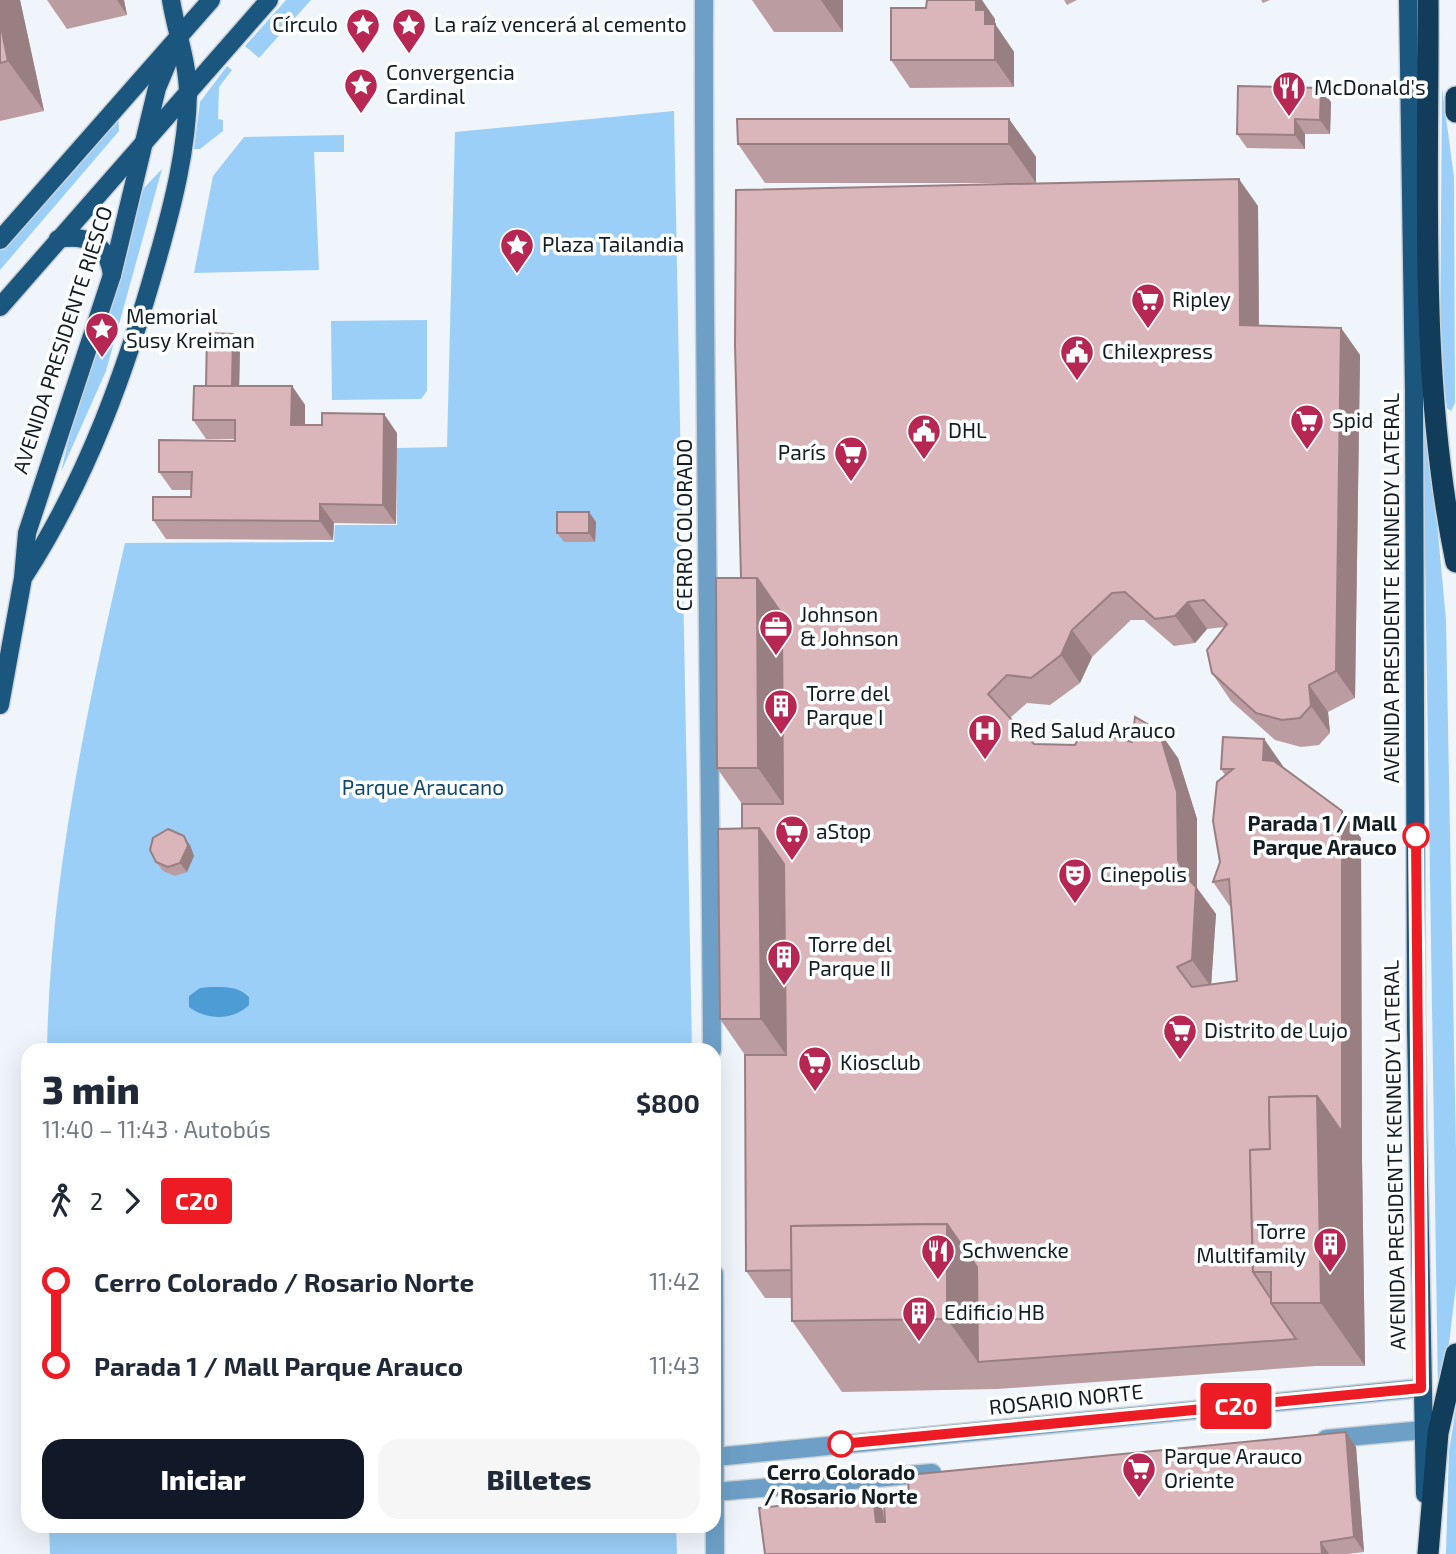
<!DOCTYPE html>
<html lang="es">
<meta charset="utf-8">
<style>
:root{--surface:#fff;--page:#f6f6f7;--text:#1f2937;--muted:#747a83;--accent:#111827}
body{margin:0;font-family:"Exo 2",sans-serif;background:var(--page);color:var(--text);height:100vh;display:flex;flex-direction:column;font-size:26px;white-space:nowrap}
*{box-sizing:border-box;margin:0}
p{font-size:23px;color:var(--muted)}
.icon{flex:none;width:38px;height:38px;fill:none;stroke:currentColor;stroke-width:2;stroke-linecap:round;stroke-linejoin:round}
.map{position:relative;flex:1;overflow:hidden}
.details{position:absolute;left:21px;top:1043px;width:700px;height:490px;display:flex;flex-direction:column;background:var(--surface);border-radius:21px;box-shadow:0 7px 28px #0002}
.details>*{flex:none}
.badge{padding:0 14px;border-radius:5px;font-size:24px;line-height:46px}
.map>.badge{position:absolute;translate:-50% -50%;box-shadow:0 0 0 4px #fff}
.legs{display:flex;align-items:center;gap:10px;height:77px;padding:0 21px;font-size:23px}
.legs p{margin-inline-start:auto}
.headline{display:flex;align-items:center;justify-content:space-between;height:119px;padding:0 21px}
h1{font-size:38px;font-weight:800;line-height:52px}
.action{display:flex;gap:14px;margin-top:auto;padding:14px 21px}
.action a{flex:1;height:80px;border-radius:21px;background:var(--accent);color:#fff;font-size:28px;font-weight:800;line-height:80px;text-align:center}
.action a+a{background:var(--page);color:var(--text)}
ul{padding:0 21px;list-style:none}
li{display:flex;align-items:center;gap:24px;height:84px;font-size:26px}
li i{display:grid;place-items:center;width:10px;height:100%;margin:0 9px;background:currentColor}
li i::after{content:'';width:18px;height:18px;margin:-9px;border:5px solid;border-radius:50%;background:var(--surface)}
li p{margin-inline-start:auto}
li:first-child i{background:linear-gradient(#0000 50%,currentColor 0)}
li:last-child i{background:linear-gradient(currentColor 50%,#0000 0)}
.map>svg:first-child{display:block}
.green{fill:#9bcff8}
.water{fill:#4e9cd6}
.lines{fill:none;stroke-linecap:round;stroke-linejoin:round}
.minor-casing{stroke:#cbd2d8;stroke-width:21}
.major-casing{stroke:#cbd2d8;stroke-width:21}
.highway-casing{stroke:#cbd2d8;stroke-width:24}
.minor{stroke:#6ea0c7;stroke-width:18}
.major{stroke:#1b567f;stroke-width:18}
.highway{stroke:#113c5a;stroke-width:21}
.wall{fill:#bb9ca0}
.shaded-wall{fill:#997f82}
.building{fill:#dab5ba;stroke:#997f82;stroke-width:2}
.line-1-casing{stroke:#fff;stroke-width:16}
.line-1{stroke:#ed1c24;stroke-width:10}
.stop-1-dot{fill:#fff;stroke:#ed1c24;stroke-width:3.5}
.labels{text-anchor:middle;stroke-width:7;stroke-linejoin:round;paint-order:stroke}
.poi-label{font-size:21px;fill:#111c24;stroke:#fff;text-anchor:start}
.street-label{font-size:21px;fill:#111c24;stroke:#fff}
.park-label{font-size:21px;fill:#0d4970;stroke:#fff}
.stop-label{font-size:21px;font-weight:bold;fill:#111c24;stroke:#fff;text-anchor:end}
</style>
<div class="map">
<svg width="1456" height="1554" viewBox="0 0 1456 1554">
<rect width="100%" height="100%" fill="#eff5fa"/>
<g class="green">
<path d="M286 0H311L259 58 245 46Z"/>
<path d="M227 66 232 70 219 87 218 119 223 120V131L200 149H194L200 102Z"/>
<path d="M1442 88 1454 177 1455 403 1451 411 1447 408 1440 352Z"/>
<path d="M118 107 119 131 0 270V242Z"/>
<path d="M674 111 692 1050H47C50 879 87 708 125 543L334 542 335 525H397V448L447 447 455 132Z"/>
<path d="M344 135V152H314L319 270 194 273 213 176 244 137Z"/>
<path d="M162 169 106 371 61 472 75 412 142 190Z"/>
<path d="M427 320V391L421 399 332 400 331 321Z"/>
<path d="M1422 361 1446 620 1456 1151V1285L1448 1352 1438 1392Z"/>
<path d="M1456 1408V1554H1446L1449 1451Z"/>
<path d="M49 1526H676L677 1554H50Z"/>
</g>
<path class="water" d="M210 987C225 987 238 986 249 997V1005C233 1021 206 1020 189 1007V996L200 988Z"/>
<g class="lines">
<g class="minor-casing">
<g id="minor">
<path d="M704 0C703 350 710 700 712 1050"/>
<path d="M714 1274 715 1554"/>
<path d="M1326 1439 1423 1430"/>
<path d="M715 1457 1421 1388"/>
<path d="M715 1492 932 1473"/>
</g>
</g>
<g class="major-casing">
<g id="major">
<path d="M1408 0 1414 392 1416 1028 1425 1494"/>
<path d="M58 239C86 234 108 243 112 275"/>
<path d="M0 240 211 0"/>
<path d="M0 307 269 0"/>
<path d="M25 575C88 477 127 368 158 257 173 204 187 149 188 94 188 63 176 31 171 0"/>
<path d="M0 705 23 578 27 533 112 275 157 88 178 38"/>
</g>
</g>
<g class="highway-casing">
<g id="highway">
<path d="M1428 0C1429 186 1418 379 1456 562"/>
<path d="M1456 97V112"/>
<path d="M1428 1554 1438 1433 1456 1354"/>
</g>
</g>
<use href="#minor" class="minor"/>
<use href="#major" class="major"/>
<use href="#highway" class="highway"/>
</g>
<g class="wall">
<path d="M0 0H20L44 111 0 121Z"/>
<path d="M47 0H124L127 15 67 29Z"/>
<path d="M752 0H843V32H774Z"/>
<path d="M1064 0H1077L1067 5Z"/>
<path d="M1261 0H1270L1263 3Z"/>
<path d="M995 19V24L1014 52V87L910 88 891 60Z"/>
<path d="M1331 102 1330 134H1305V149L1247 148 1237 134Z"/>
<path d="M1009 119 1036 157V183H765L738 144Z"/>
<path d="M1258 206 1259 325 1341 328 1360 355 1355 698 1328 712 1330 733 1319 745 1301 747 1275 740 1231 701 1212 673 1224 627 1207 629 1195 643 1174 646 1144 620H1131L1092 657 1080 683 1050 705 1027 703 1010 718 1034 744 1178 758 1197 819V888L1216 914 1211 985 1237 981 1231 908 1213 882 1220 862 1225 775 1221 769 1264 739 1283 767 1361 838 1362 1160 1365 1366H1316L997 1389 842 1392 792 1321V1298H765L746 1271 745 1055 720 1019 742 829V804L717 768 741 578Z"/>
<path d="M233 334 240 343 239 386H292L305 405V425L397 433 396 524 334 523 333 540 166 539 153 520 191 497V490H172L159 472 235 441V439H206L193 420 206 386Z"/>
<path d="M589 512 596 522 595 542H564L557 533Z"/>
<path d="M190 845 194 856 187 872 175 876 163 871 156 862Z"/>
<path d="M1356 1447 1364 1552 1347 1554H765L883 1510 884 1522Z"/>
</g>
<g class="shaded-wall">
<path d="M0 0H20L44 111 8 61 0 22Z"/>
<path d="M117 0H124L127 15Z"/>
<path d="M821 0H843V32Z"/>
<path d="M976 0H982L995 19V24L1014 52V87L995 60 976 10Z"/>
<path d="M1321 88 1331 102 1330 134 1320 120Z"/>
<path d="M1009 119 1036 157V183L1009 144Z"/>
<path d="M1295 119 1305 134V149L1295 135Z"/>
<path d="M1239 179 1258 206 1259 352 1240 325Z"/>
<path d="M1341 328 1360 355 1355 698 1336 671Z"/>
<path d="M233 334 240 343 239 400 232 391Z"/>
<path d="M292 386 305 405V443L291 425Z"/>
<path d="M384 414 397 433 396 524 383 505Z"/>
<path d="M320 504 334 523 333 540 320 521Z"/>
<path d="M589 512 596 522 595 542 589 533Z"/>
<path d="M757 578 802 641V831L758 768Z"/>
<path d="M1188 602 1207 629 1195 643 1175 616Z"/>
<path d="M1072 630 1092 657 1080 683 1061 655Z"/>
<path d="M1309 685 1328 712 1330 733 1311 706Z"/>
<path d="M1159 731 1178 758 1197 819V888L1216 914 1211 987 1192 960 1185 876 1178 860Z"/>
<path d="M1264 739 1283 766 1282 788 1263 760Z"/>
<path d="M1342 811 1361 838 1362 1160 1365 1366 1321 1303 1317 1096Z"/>
<path d="M759 828 803 892 805 1082 761 1019Z"/>
<path d="M184 836 190 845 194 856 187 872 180 863Z"/>
<path d="M947 1224 996 1295 978 1362 947 1319Z"/>
<path d="M1346 1432 1356 1447 1364 1552 1354 1537Z"/>
<path d="M873 1495 883 1510 886 1537 876 1522Z"/>
<path d="M1321 1542 1329 1554H1322Z"/>
</g>
<g class="building">
<path d="M927 0H976V10H985V24H995V60H891V8H926Z"/>
<path d="M0 22 8 61 0 63Z"/>
<path d="M1238 86 1321 88 1320 120 1295 119V135L1237 134Z"/>
<path d="M737 119H1009V144H738Z"/>
<path d="M1239 179 1240 325 1341 328 1336 671 1309 685 1311 706 1300 718 1282 720 1256 713 1212 673 1207 650 1227 624 1204 600 1188 602 1175 616 1155 619 1125 592 1112 593 1072 630 1061 655 1031 678 1007 675 988 694 1034 744 1075 745 1083 730 1132 742 1135 717 1159 731 1177 792 1178 860 1185 876 1196 887 1192 960 1177 967 1192 987 1237 981 1229 879 1213 882 1220 862 1213 821 1217 782 1233 769H1221L1223 737 1264 739 1263 760 1274 761 1342 811V1132L1317 1096 1269 1097 1270 1149 1250 1150 1253 1272 1271 1299V1303L1296 1339 978 1362 977 1267 947 1224 791 1226 792 1270 746 1271 745 1055H786L784 864 759 828 742 829V804H783L782 614 757 578H741L735 345 736 190Z"/>
<path d="M207 333 233 334 232 386H206Z"/>
<path d="M194 386H292L291 425H322V413L384 414 383 505 320 504V521L153 520V497H191L192 472H159V440L235 441V420H193Z"/>
<rect x="557" y="512" width="32" height="21"/>
<path d="M716 578H757L758 768H717Z"/>
<path d="M759 828 761 1019H720L718 829Z"/>
<path d="M168 829 184 836 188 846 180 863 168 867 156 862 150 850 153 838Z"/>
<path d="M1317 1096 1321 1303H1271V1272H1253L1250 1150 1270 1149 1269 1097Z"/>
<path d="M947 1224V1319L792 1321 791 1226Z"/>
<path d="M1346 1432 1354 1537 1321 1542 1322 1554H765L759 1508 873 1495 876 1522H885L884 1502 909 1499 908 1475Z"/>
</g>
<g class="lines">
<g class="line-1-casing">
<path id="line-1" d="M841 1444 1421 1388 1416 836"/>
</g>
<use href="#line-1" class="line-1"/>
</g>
<defs>
<g id="sight-pin" transform="scale(1.75)"><path d="M0 17L-7.5 6A9.5 9.5 0 1 1 7.5 6Z" fill="#b62754" stroke="#fff"/><path d="M0-6L1.8-2.2L6-1.7L2.9 1.2L3.7 5.4L0 3.3L-3.7 5.4L-2.9 1.2L-6-1.7L-1.8-2.2Z" fill="#fff"/></g>
<g id="restaurant-pin" transform="scale(1.75)"><path d="M0 17L-7.5 6A9.5 9.5 0 1 1 7.5 6Z" fill="#b62754" stroke="#fff"/><path d="M-5-6h1v4h1v-4h1v4h1v-4h1v5L-1.5 .5V6h-2V.5L-5-1ZM5-6V6H3V1.5H1.5Q1.5-4 5-6Z" fill="#fff"/></g>
<g id="supermarket-pin" transform="scale(1.75)"><path d="M0 17L-7.5 6A9.5 9.5 0 1 1 7.5 6Z" fill="#b62754" stroke="#fff"/><path d="M-6-5.5h2.5l.6 2H6L4.5 2H-2.5L-4.4-4H-6ZM-1.5 3.2a1.3 1.3 0 1 0 .1 0ZM3 3.2a1.3 1.3 0 1 0 .1 0Z" fill="#fff"/></g>
<g id="civic-pin" transform="scale(1.75)"><path d="M0 17L-7.5 6A9.5 9.5 0 1 1 7.5 6Z" fill="#b62754" stroke="#fff"/><path d="M-.6-6.5H3V-4.5H.6V-3L4-1V1h2V6H-6V1h2V-1L-.6-3ZM-1.2 2.5V6h2.4V2.5Z" fill="#fff"/></g>
<g id="office-pin" transform="scale(1.75)"><path d="M0 17L-7.5 6A9.5 9.5 0 1 1 7.5 6Z" fill="#b62754" stroke="#fff"/><path d="M-6-3h4V-5.5h4V-3h4V5H-6ZM-1-4.5V-3h2v-1.5ZM-6 0V1H6V0Z" fill="#fff"/></g>
<g id="building-pin" transform="scale(1.75)"><path d="M0 17L-7.5 6A9.5 9.5 0 1 1 7.5 6Z" fill="#b62754" stroke="#fff"/><path d="M-4-6H4V6H1V3H-1V6H-4ZM-2.5-4.3h1.7v1.8h-1.7ZM.8-4.3h1.7v1.8H.8ZM-2.5-1h1.7V.8h-1.7ZM.8-1h1.7V.8H.8Z" fill="#fff"/></g>
<g id="hospital-pin" transform="scale(1.75)"><path d="M0 17L-7.5 6A9.5 9.5 0 1 1 7.5 6Z" fill="#b62754" stroke="#fff"/><path d="M-5-5h3v3.5h4V-5h3V5h-3V1.5h-4V5h-3Z" fill="#fff"/></g>
<g id="theatre-pin" transform="scale(1.75)"><path d="M0 17L-7.5 6A9.5 9.5 0 1 1 7.5 6Z" fill="#b62754" stroke="#fff"/><path d="M-5-5.5Q0-4 5-5.5V0Q5 5 0 6Q-5 5-5 0ZM-3.3-2.5H-1v1.5H-3.3ZM1-2.5H3.3v1.5H1ZM-2.8 1Q0 5.5 2.8 1Z" fill="#fff"/></g>
</defs>
<g fill-rule="evenodd">
<use href="#sight-pin" x="363" y="25"/>
<use href="#sight-pin" x="409" y="25"/>
<use href="#sight-pin" x="361" y="85"/>
<use href="#restaurant-pin" x="1289" y="88"/>
<use href="#sight-pin" x="517" y="245"/>
<use href="#supermarket-pin" x="1148" y="300"/>
<use href="#sight-pin" x="102" y="329"/>
<use href="#civic-pin" x="1077" y="352"/>
<use href="#supermarket-pin" x="1307" y="421"/>
<use href="#civic-pin" x="924" y="431"/>
<use href="#supermarket-pin" x="851" y="453"/>
<use href="#office-pin" x="776" y="627"/>
<use href="#building-pin" x="781" y="706"/>
<use href="#hospital-pin" x="985" y="731"/>
<use href="#supermarket-pin" x="792" y="832"/>
<use href="#theatre-pin" x="1075" y="875"/>
<use href="#building-pin" x="784" y="957"/>
<use href="#supermarket-pin" x="1180" y="1031"/>
<use href="#supermarket-pin" x="815" y="1063"/>
<use href="#building-pin" x="1330" y="1244"/>
<use href="#restaurant-pin" x="938" y="1251"/>
<use href="#building-pin" x="919" y="1313"/>
<use href="#supermarket-pin" x="1139" y="1469"/>
</g>
<g class="stop-1-dot">
<circle cx="1416" cy="836" r="12"/>
<circle cx="841" cy="1444" r="12"/>
</g>
<g class="labels">
<g class="poi-label">
<text x="338" y="32" text-anchor="end">Círculo</text>
<text x="434" y="32">La raíz vencerá al cemento</text>
<text x="386" y="80">Convergencia<tspan x="386" dy="24">Cardinal</tspan></text>
<text x="1314" y="95">McDonald's</text>
<text x="542" y="252">Plaza Tailandia</text>
<text x="1172" y="307">Ripley</text>
<text x="126" y="324">Memorial<tspan x="126" dy="24">Susy Kreiman</tspan></text>
<text x="1102" y="359">Chilexpress</text>
<text x="1332" y="428">Spid</text>
<text x="948" y="438">DHL</text>
<text x="826" y="460" text-anchor="end">París</text>
<text x="800" y="622">Johnson<tspan x="800" dy="24">&amp; Johnson</tspan></text>
<text x="806" y="701">Torre del<tspan x="806" dy="24">Parque I</tspan></text>
<text x="1010" y="738">Red Salud Arauco</text>
<text x="816" y="839">aStop</text>
<text x="1100" y="882">Cinepolis</text>
<text x="808" y="952">Torre del<tspan x="808" dy="24">Parque II</tspan></text>
<text x="1204" y="1038">Distrito de Lujo</text>
<text x="840" y="1070">Kiosclub</text>
<text x="1306" y="1239" text-anchor="end">Torre<tspan x="1306" dy="24">Multifamily</tspan></text>
<text x="962" y="1258">Schwencke</text>
<text x="944" y="1320">Edificio HB</text>
<text x="1164" y="1464">Parque Arauco<tspan x="1164" dy="24">Oriente</tspan></text>
</g>
<g class="street-label">
<text transform="translate(63 340) rotate(-72)" y="7">AVENIDA PRESIDENTE RIESCO</text>
<text transform="translate(685 525) rotate(-90)" y="7">CERRO COLORADO</text>
<text transform="translate(1392 588) rotate(-90)" y="7">AVENIDA PRESIDENTE KENNEDY LATERAL</text>
<text transform="translate(1395 1155) rotate(-91)" y="7">AVENIDA PRESIDENTE KENNEDY LATERAL</text>
<text transform="translate(1066 1400) rotate(-6)" y="7">ROSARIO NORTE</text>
</g>
<g class="park-label">
<text x="423" y="795">Parque Araucano</text>
</g>
<g class="stop-label">
<text x="1397" y="831">Parada 1 / Mall<tspan x="1397" dy="24">Parque Arauco</tspan></text>
<text x="841" y="1480" text-anchor="middle">Cerro Colorado<tspan x="841" dy="24">/ Rosario Norte</tspan></text>
</g>
</g>
</svg>
<b class="badge" style="left:1236px;top:1406px;background:#ed1c24;color:#fff">C20</b>
<section class="details">
<div class="headline"><div><h1>3 min</h1><p>11:40 – 11:43 · Autobús</p></div><b>$800</b></div>
<div class="legs"><svg class="icon" aria-label="walk" viewBox="0 0 24 24"><circle cx="13" cy="4" r="2"/><path d="M13 8l-2 6 4 7M11 14l-3 7M7 12l3-4h3l4 4"/></svg>2<svg class="icon" aria-label="forward" viewBox="0 0 24 24"><path d="M9 5l7 7-7 7"/></svg><b class="badge" style="background:#ed1c24;color:#fff">C20</b></div>
<ul>
<li><i style="color:#ed1c24"></i><b>Cerro Colorado / Rosario Norte</b><p>11:42</p></li>
<li><i style="color:#ed1c24"></i><b>Parada 1 / Mall Parque Arauco</b><p>11:43</p></li>
</ul>
<div class="action"><a>Iniciar</a><a>Billetes</a></div>
</section>
</div>
